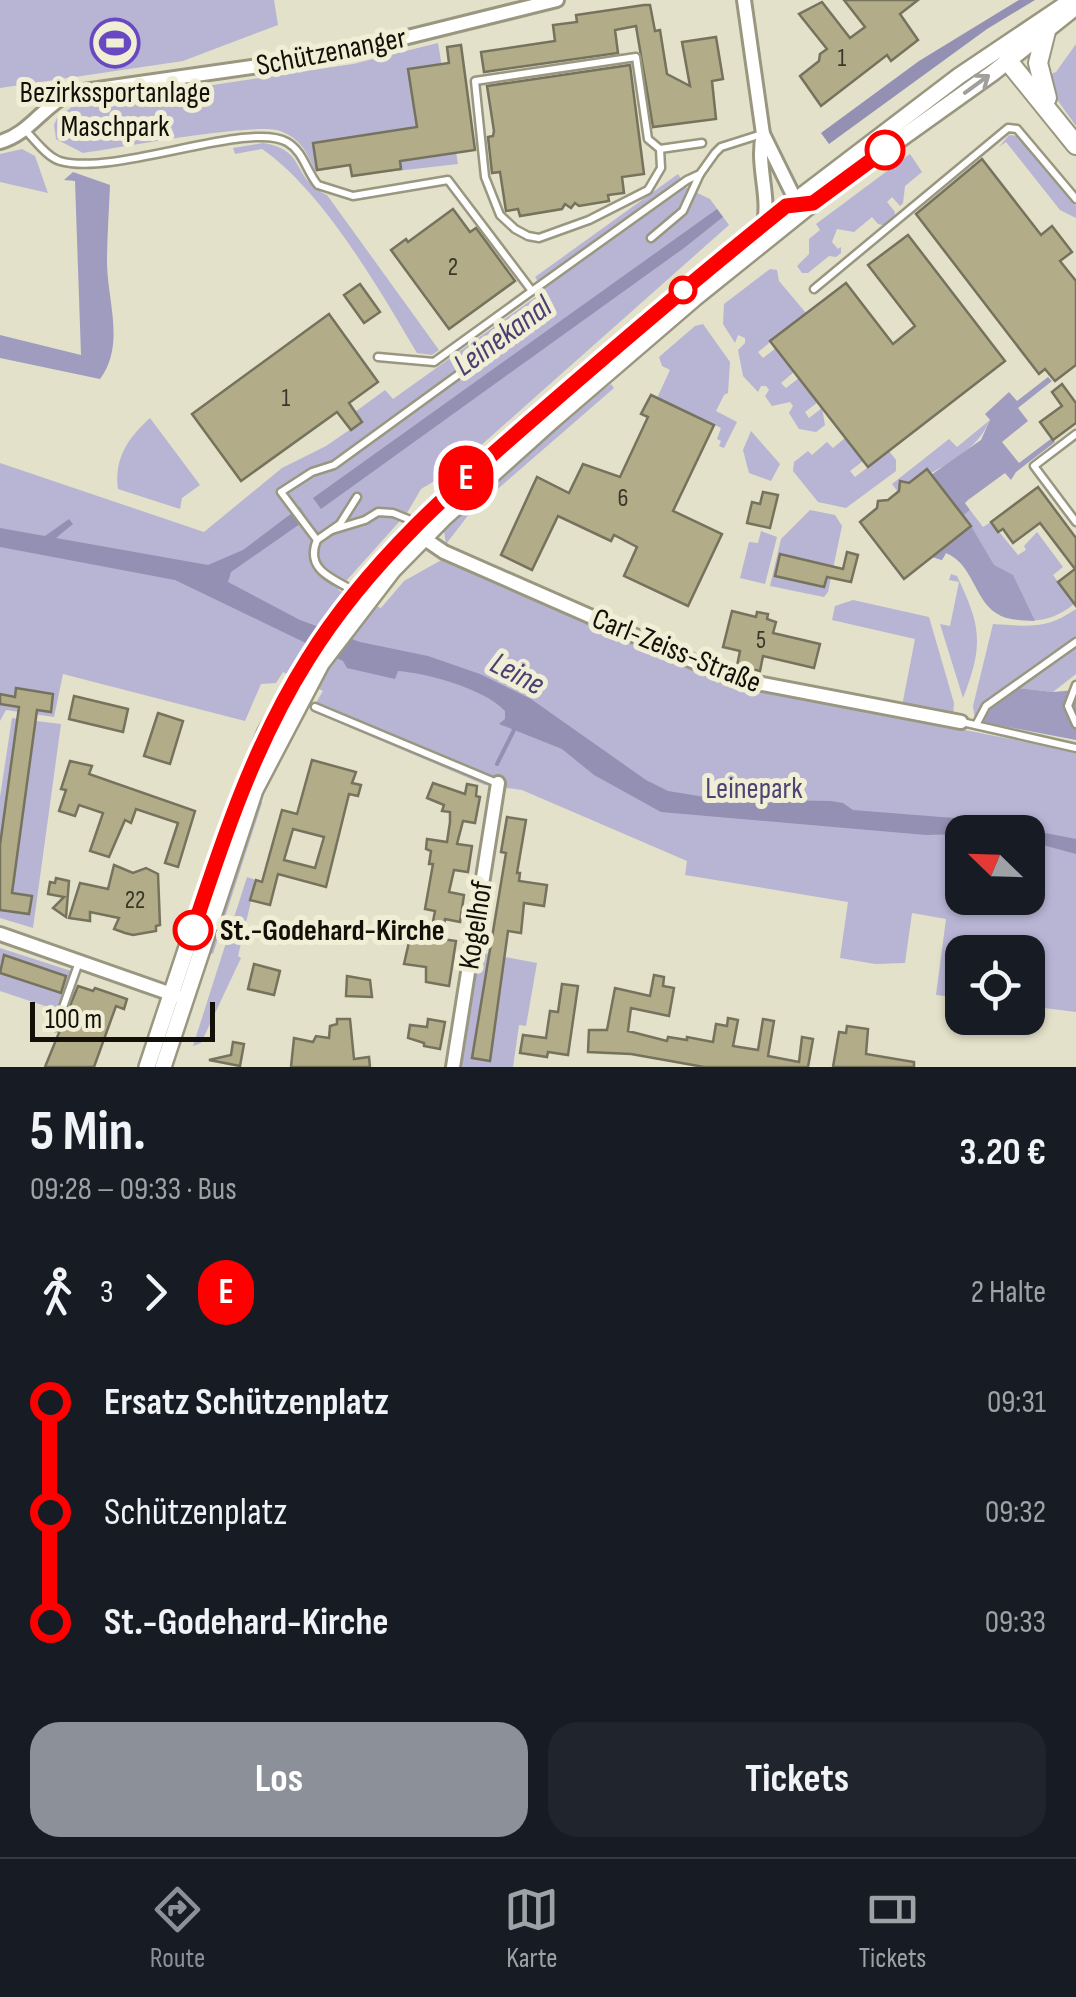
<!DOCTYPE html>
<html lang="de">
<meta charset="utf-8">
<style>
:root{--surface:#171b24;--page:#20242c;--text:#f1f3f6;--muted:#9ea1a6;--line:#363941;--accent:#8c9099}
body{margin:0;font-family:"Sofia Sans Condensed",sans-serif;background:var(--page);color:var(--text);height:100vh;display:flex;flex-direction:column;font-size:38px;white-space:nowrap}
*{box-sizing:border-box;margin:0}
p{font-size:32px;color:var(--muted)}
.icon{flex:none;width:55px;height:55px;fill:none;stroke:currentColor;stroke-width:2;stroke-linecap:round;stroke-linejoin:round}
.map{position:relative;height:1067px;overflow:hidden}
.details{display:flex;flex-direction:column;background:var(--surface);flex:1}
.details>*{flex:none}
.badge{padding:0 20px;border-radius:32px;font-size:35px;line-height:65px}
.needle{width:65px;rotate:293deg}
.buttons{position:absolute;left:945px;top:815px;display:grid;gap:20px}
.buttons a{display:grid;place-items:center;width:100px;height:100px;border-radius:20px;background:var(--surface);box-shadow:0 2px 8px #0004;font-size:50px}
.scale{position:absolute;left:30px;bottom:25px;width:185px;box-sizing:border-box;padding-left:10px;border:5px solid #121008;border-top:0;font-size:28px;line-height:35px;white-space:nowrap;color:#121008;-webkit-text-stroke:8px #f1eed6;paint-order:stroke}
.map>.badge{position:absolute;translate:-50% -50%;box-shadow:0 0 0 5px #fff}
.legs{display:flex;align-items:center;gap:15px;height:110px;padding:0 30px;font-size:32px}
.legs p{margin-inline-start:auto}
.summary{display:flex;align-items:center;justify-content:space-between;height:170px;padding:0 30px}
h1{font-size:55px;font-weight:700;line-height:75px}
.button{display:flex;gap:20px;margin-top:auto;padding:20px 30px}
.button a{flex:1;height:115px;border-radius:30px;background:var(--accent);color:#fff;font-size:40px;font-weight:700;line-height:115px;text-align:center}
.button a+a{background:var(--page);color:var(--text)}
ul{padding:0 30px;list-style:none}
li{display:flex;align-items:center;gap:35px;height:110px;font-size:38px}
li i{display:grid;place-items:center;width:15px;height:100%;margin:0 12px;background:currentColor}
li i::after{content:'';width:25px;height:25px;margin:-12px;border:8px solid;border-radius:50%;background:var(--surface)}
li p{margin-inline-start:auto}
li:first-child i{background:linear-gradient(#0000 50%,currentColor 0)}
li:last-child i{background:linear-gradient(currentColor 50%,#0000 0)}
.tabs{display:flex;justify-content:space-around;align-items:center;height:140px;border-top:2px solid var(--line);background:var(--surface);font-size:28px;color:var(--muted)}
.tabs a{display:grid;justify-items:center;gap:5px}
.tabs .current{color:var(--accent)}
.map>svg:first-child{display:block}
.green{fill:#b8b4d4;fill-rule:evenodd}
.forest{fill:#a09cbf}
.water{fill:#9490b3}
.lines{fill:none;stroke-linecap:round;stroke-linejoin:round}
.stream{stroke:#9490b3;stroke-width:4}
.building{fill:#b2ad88;stroke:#75725d;stroke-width:2.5;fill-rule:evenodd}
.service-casing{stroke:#9a9781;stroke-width:11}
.minor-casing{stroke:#9a9781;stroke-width:18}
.tertiary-casing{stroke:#9a9781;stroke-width:20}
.secondary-casing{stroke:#9a9781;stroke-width:22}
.service{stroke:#fff;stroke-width:6}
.minor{stroke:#fff;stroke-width:12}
.tertiary{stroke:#fff;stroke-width:15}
.secondary{stroke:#fff;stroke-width:18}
.oneway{stroke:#a09f9c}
.line-1-casing{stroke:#fff;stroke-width:22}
.line-1{stroke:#f00;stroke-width:15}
.stop-1-dot{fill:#fff;stroke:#f00;stroke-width:5}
.labels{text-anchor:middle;stroke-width:10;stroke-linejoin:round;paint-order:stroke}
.number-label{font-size:25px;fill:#3a3728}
.street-label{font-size:30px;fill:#121008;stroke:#f1eed6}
.poi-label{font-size:30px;fill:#121008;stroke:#f1eed6}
.park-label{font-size:30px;fill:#4c4475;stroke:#f1eed6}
.stop-label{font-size:30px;font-weight:bold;fill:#121008;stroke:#f1eed6;text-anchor:start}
.water-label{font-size:32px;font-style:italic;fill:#4a4172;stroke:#f1eed6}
</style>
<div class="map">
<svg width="1076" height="1067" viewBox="0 0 1076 1067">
<rect width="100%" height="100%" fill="#e3e1c9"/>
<g class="green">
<path d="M0 0H274L278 25 183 61 0 88Z"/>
<path d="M438 43 458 164 352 176 350 165 315 171C307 152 300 138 280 131 256 122 117 148 83 153L56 139 54 125 57 118 73 106 353 64Z"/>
<path d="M1076 44V126L1056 98 1047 76 1056 72Z"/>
<path d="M1009 135 1019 136 1076 206V218L1060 210 1006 142 999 147Z"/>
<path d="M263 143C308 150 290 178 327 195L439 350 432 355 417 353C379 289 323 191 262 149L235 154 233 148Z"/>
<path d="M22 149 35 156 48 193 0 182V154Z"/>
<path d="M910 154 922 172 905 186 903 203 900 206 892 197 887 202 895 212 893 222 887 226 878 224 872 217 854 232 837 229 832 242 838 249 841 247V253L836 257 829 256 808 273H802L797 266 809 254V239L820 230 816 224Z"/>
<path d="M678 174 687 188 710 199 729 225 453 470 421 489 407 513 338 590 381 608 404 581 445 558 731 684 1076 752V1012L1028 1006V952H962V998L936 995 946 919 912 913 905 963 875 964 840 958 848 902 685 875 687 861 522 790 485 785 311 711 323 691 283 672 276 683 261 684 245 721 63 674 54 717 6 710 0 721V463L204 532 282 468 326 446 361 422 355 412 385 390 393 399 544 291 535 277ZM962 832H1028V898H962Z"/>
<path d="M770 269 777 270 779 281 806 313 758 352 763 358 776 348 794 372 781 383 786 388 799 378 818 402 805 412 809 418 822 408 825 425 816 432 799 429 789 413 793 406 790 402 772 406 765 396 769 390 766 386H761L758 392 743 376 738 350 745 343V338L738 335 735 343 723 324 724 304Z"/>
<path d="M703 324 730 362 728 393 724 395 716 411 737 422 724 448 719 446 721 441 717 439 721 428 657 398 670 370 662 366 659 357 695 326Z"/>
<path d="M611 384 614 388 470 513 446 544 444 531 449 521 572 411Z"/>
<path d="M150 418 200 485 182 498 180 509 118 489C114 458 128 438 150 418Z"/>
<path d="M990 420C973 459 931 470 898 492L892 484 949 439 957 447Z"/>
<path d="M751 431 780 464 771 481 749 473 743 450Z"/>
<path d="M845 438 863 461 850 471 855 477 889 451 896 460V471L846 508 818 502 793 471 794 462 808 451 812 455 827 442 833 448Z"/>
<path d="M810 510 835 515 842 526 828 592 824 597 770 586 781 539Z"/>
<path d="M970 510 983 527 991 522 1018 555 1026 550 1024 546 1037 532 1063 567 1053 575 1074 604C1058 617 1043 622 1021 620 974 614 983 568 946 553L942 560 932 557 971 526 963 516Z"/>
<path d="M761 531 777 537 765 584 740 578 749 542 758 543Z"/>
<path d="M951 574 957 576C981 626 984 645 963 698L940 624 950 626 959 582 949 580Z"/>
<path d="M853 600 929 617 954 703 953 716 902 706 915 639 832 620 835 606Z"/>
<path d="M1076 609V674L1053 692 1018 688 982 722 975 720 973 706 993 624C1028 626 1046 630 1076 609Z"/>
<path d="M12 718 61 724 33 928 0 918V797Z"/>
<path d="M261 800 262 803 213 954 207 952Z"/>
<path d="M247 877 256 880 238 956 241 958 201 1043 193 1046Z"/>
<path d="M0 948 71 971 57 1010 0 991Z"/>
<path d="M479 952 537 963 526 1026 519 1025 513 1067H460Z"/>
</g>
<g class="forest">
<path d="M73 172 110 185C109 211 107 238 107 264 108 303 125 345 100 379L0 358V335L81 355 75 181 64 180Z"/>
<path d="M1048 377 1052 381 1018 408 1028 421 1002 442 1019 463 1052 438 1055 442 1016 472 1011 480 1005 473 968 500 965 503 970 510 963 516 931 475 981 440 990 420 985 414 1009 392 1017 401Z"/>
<path d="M971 526 994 565 1013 575 1035 621C1023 620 1007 621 996 613 974 599 973 564 946 553L942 560 932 557Z"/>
<path d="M1018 688 1053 692 1076 690V740L982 722 991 708Z"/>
</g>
<g class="water">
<path d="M1019 0H1035L987 29 829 144 821 133 919 61Z"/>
<path d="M717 209 723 217 684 248 321 509 313 498Z"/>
<path d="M300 507 307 519 231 572 228 582 300 620 360 642 428 656 480 674 531 699 646 780 668 791 717 799 831 801 843 803 853 810 979 820 1076 839V854L1028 841V832L926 835 661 812 594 775 562 749 499 724 505 719V711C485 689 427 673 398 671L395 679 347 668 343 661 175 580 0 547V528L45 536 69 519 73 524 56 538 208 565 243 550Z"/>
</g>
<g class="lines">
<path class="stream" d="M497 764 515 728"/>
</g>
<g class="building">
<path d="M844 0H918L900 14 918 40 891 61 887 55 821 106 800 76 819 61 820 54 827 49 799 14 822 2 850 38 865 27Z"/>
<path d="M644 5H650L655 31 660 30 667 74 690 86 682 42 716 37 723 79 712 81 716 119 653 127 636 26 615 30 618 53 484 72 481 52 555 41 553 25 577 22 576 15Z"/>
<path d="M461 45 475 150 400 161 401 169 352 176 350 165 317 170 313 143 417 127 408 69 449 63 447 47Z"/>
<path d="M630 65 644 174 622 177 624 193 608 195 609 201 579 206 575 203 571 208 565 204 562 209 520 216 518 209 506 211 500 172 492 173 488 137 493 136 494 131 487 86Z"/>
<path d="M982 159 1041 235 1052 226 1072 252 1060 261 1076 281V365L1055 381 1045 369 1039 374 916 214Z"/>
<path d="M453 209 470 232 476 228 515 281 449 329 391 250 406 239 408 242Z"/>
<path d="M908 235 1005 361 868 467 770 341 846 283 893 344 915 326 868 265Z"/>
<path d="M360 284 380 312 364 323 344 295Z"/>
<path d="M329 314 378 382 349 403 362 422 351 430 337 412 241 481 192 414Z"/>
<path d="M1062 384 1076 403V423L1053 440 1040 422 1062 406 1052 392Z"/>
<path d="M651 395 714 425 673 511 722 534 688 606 624 576 637 547 614 535 611 541 558 516 532 570 501 555 537 477 569 493 583 464 620 477 648 417 641 414Z"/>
<path d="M927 469 971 526 904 579 860 522 877 508 878 501 888 500 899 491 900 481 909 483Z"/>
<path d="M1038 487 1076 538V606L1058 582 1075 569 1040 523 1013 543 1003 529 998 532 991 522Z"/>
<path d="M763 492 778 495 770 528 747 523 752 502 760 504Z"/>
<path d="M847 552 858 555 851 582 827 577 824 587 775 576 780 554 843 569Z"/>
<path d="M732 611 756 617 757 612 768 614 767 619 776 622 773 633 820 644 814 668 763 656 760 671 737 666 740 651 723 647Z"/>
<path d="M16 688 53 694 51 712 37 710 12 893 32 896 29 914 0 910V845L19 707 0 704V694L15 697Z"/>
<path d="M74 696 128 709 123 732 69 719Z"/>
<path d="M158 713 183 721 170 764 144 756Z"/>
<path d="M312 760 356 772 352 783 361 785 358 796 349 794 326 887 278 874 270 905 250 900 256 880 262 882 282 810 297 814ZM293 829 324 837 315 868 284 860Z"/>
<path d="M70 761 92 766 89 774 195 811 178 867 165 863 178 823 136 809 131 823 125 820 109 857 90 851 103 813 79 805 75 816 59 811 66 790 61 789Z"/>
<path d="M433 783 465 794 467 784 477 786 476 796 480 797 475 823 463 821 457 844 472 846 468 872 454 870 449 892 464 895 460 922 445 919 442 939 456 941 449 986 426 982V967L404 964 412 929 431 932 435 911 425 909 433 864H429L431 851 426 849 427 839 447 842 450 822V812L442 811 444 805 427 798Z"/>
<path d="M507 817 526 820 517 873H520L519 881 547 885 544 906 524 903 521 933 508 931 490 1061 472 1058 506 853 501 852Z"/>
<path d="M114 865 133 873 146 868 158 874 160 925 156 926V931L133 935 125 933 114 929 119 918 90 912V921L69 918 80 883 108 889Z"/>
<path d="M56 878 69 881 66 917 53 908 64 897 48 894 50 882 55 883Z"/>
<path d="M4 955 66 976 61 993 0 973Z"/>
<path d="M254 964 280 971 274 995 248 989Z"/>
<path d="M654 975 664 977 663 986 674 988 669 1016 631 1008 628 1031 667 1041 668 1037 687 1040V1037L713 1042 716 1024 727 1026 728 1018 738 1020 733 1046 758 1050 763 1019 774 1021 768 1056 799 1062 802 1037 813 1039 808 1067H704L631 1054 588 1052 589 1030H607L615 988 650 996Z"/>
<path d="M347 976 370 980 372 997 346 996Z"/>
<path d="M562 984 578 986 568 1055 548 1052 547 1057 520 1053 523 1035 546 1038 550 1011 558 1012Z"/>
<path d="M78 986 93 991 95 988 127 999 124 1009 116 1006 94 1067H45Z"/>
<path d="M337 1019H350L354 1059 369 1057 370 1067H291L294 1038 313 1042 316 1036 329 1038 330 1026 337 1024Z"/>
<path d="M428 1019 445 1022 440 1049 424 1046V1043L408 1038 410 1025 427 1027Z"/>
<path d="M847 1026 868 1029 866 1054 914 1062V1067H833L839 1032 846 1033Z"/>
<path d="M233 1042 244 1044 240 1066 209 1060 231 1055Z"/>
</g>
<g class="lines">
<g class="service-casing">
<g id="service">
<path d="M636 57 648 139 660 149 661 168 648 190 589 220 539 238 528 236 515 229 500 215 485 177 475 81Z"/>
<path d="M26 131C35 140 47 157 60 161 114 177 249 120 287 142 304 152 306 171 318 185L353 196 448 180 532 291 687 180 700 174"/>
<path d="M660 149 702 143"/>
<path d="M651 238 683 211 700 174 715 153 721 147 762 134"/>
<path d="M814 289 1008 128 1017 129 1076 199"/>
<path d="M378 357 434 362 532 291"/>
<path d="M1076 434 1034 466 1076 522"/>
<path d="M332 530 365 520 378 512 393 513 408 519"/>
<path d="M317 540 340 524 357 497"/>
<path d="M347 587C326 576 306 566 317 540L281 492 312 472 334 465 499 345"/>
<path d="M1076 685 1068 706 1076 724"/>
<path d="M315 707 497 783"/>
<path d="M962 722 1076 748"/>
<path d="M976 725 986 706 1076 642"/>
<path d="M56 1027 79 962"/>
</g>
</g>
<g class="minor-casing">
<g id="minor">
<path d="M744 0 763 134C756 165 770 194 764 225"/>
<path d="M763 134 795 199 793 208"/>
<path d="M0 142C29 134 43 106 70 93L335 55 557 0"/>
<path d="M419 535 444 552 731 678 961 722"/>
<path d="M0 934 177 996"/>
<path d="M453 1067 498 783"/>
</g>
</g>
<g class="tertiary-casing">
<g id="tertiary">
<path d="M147 1067 215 863 266 732 321 639 387 555 481 464 749 236 959 76 1072 0"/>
<path d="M163 1067 255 790 321 664 393 570 444 518 553 420 695 298 833 187 994 72 1073 9"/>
</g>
</g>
<g class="secondary-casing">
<g id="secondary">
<path d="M1046 31 1038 63 1047 98"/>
<path d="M1008 61 1076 145"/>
</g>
</g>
<use href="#service" class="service"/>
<use href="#minor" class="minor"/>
<use href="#tertiary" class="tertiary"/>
<use href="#secondary" class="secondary"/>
</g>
<defs><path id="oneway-shaft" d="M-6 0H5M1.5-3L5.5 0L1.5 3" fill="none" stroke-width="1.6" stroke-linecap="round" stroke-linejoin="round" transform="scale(2.5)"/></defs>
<use class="oneway" href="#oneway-shaft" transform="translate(977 84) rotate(-36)"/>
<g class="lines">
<g class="line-1-casing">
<path id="line-1" d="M193 930C224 836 255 743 308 659 368 562 455 486 541 412 610 352 679 293 749 236L786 206 813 203 885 150"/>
</g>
<use href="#line-1" class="line-1"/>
</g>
<defs>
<g id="stadium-ring" transform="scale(2.5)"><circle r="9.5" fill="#f1eed6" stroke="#6849c1" stroke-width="1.5"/><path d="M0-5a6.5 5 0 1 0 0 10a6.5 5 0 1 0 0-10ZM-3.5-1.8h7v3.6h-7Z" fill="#6849c1"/></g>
</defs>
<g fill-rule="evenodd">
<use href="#stadium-ring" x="115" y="43"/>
</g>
<g class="stop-1-dot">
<circle cx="885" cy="150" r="18"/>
<circle cx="683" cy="290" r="12"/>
<circle cx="193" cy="930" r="18"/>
</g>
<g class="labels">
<g class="number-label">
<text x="842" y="66">1</text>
<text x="453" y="275">2</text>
<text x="286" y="406">1</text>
<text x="623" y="506">6</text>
<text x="761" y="648">5</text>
<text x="135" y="908">22</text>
</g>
<g class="street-label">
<text transform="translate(331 51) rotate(-11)" y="10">Schützenanger</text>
<text transform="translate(677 650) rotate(22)" y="10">Carl-Zeiss-Straße</text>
<text transform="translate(475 925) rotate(-81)" y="10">Kogelhof</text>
</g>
<g class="poi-label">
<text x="115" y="102">Bezirkssportanlage<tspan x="115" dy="34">Maschpark</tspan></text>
</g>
<g class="park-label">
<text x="754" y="798">Leinepark</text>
</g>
<g class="stop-label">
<text x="220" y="940">St.-Godehard-Kirche</text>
</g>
<g class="water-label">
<text transform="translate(502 335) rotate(-36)" y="11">Leinekanal</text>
<text transform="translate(518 673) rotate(28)" y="11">Leine</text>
</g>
</g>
</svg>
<div class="buttons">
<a><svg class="needle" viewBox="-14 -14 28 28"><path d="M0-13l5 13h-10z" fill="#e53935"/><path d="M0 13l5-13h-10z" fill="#9ea1a6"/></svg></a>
<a><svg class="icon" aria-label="locate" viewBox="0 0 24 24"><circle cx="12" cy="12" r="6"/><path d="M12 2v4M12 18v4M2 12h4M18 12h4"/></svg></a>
</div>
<div class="scale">100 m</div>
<b class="badge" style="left:466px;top:478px;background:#f00;color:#fff">E</b>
</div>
<section class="details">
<div class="summary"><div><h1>5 Min.</h1><p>09:28 – 09:33 · Bus</p></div><b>3.20 €</b></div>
<div class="legs"><svg class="icon" aria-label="walk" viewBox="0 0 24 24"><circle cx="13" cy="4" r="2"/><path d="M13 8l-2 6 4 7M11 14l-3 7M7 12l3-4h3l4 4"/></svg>3<svg class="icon" aria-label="forward" viewBox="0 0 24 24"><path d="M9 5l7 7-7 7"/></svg><b class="badge" style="background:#f00;color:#fff">E</b><p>2 Halte</p></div>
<ul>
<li><i style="color:#f00"></i><b>Ersatz Schützenplatz</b><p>09:31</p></li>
<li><i style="color:#f00"></i><span>Schützenplatz</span><p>09:32</p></li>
<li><i style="color:#f00"></i><b>St.-Godehard-Kirche</b><p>09:33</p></li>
</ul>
<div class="button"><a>Los</a><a>Tickets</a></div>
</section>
<nav class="tabs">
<a class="current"><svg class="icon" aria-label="directions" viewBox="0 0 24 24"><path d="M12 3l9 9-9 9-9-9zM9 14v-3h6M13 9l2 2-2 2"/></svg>Route</a>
<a><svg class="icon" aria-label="map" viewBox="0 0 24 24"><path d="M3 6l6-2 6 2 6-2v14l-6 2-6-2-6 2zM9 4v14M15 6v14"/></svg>Karte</a>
<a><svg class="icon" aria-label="tickets" viewBox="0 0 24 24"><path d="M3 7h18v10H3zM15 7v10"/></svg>Tickets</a>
</nav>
